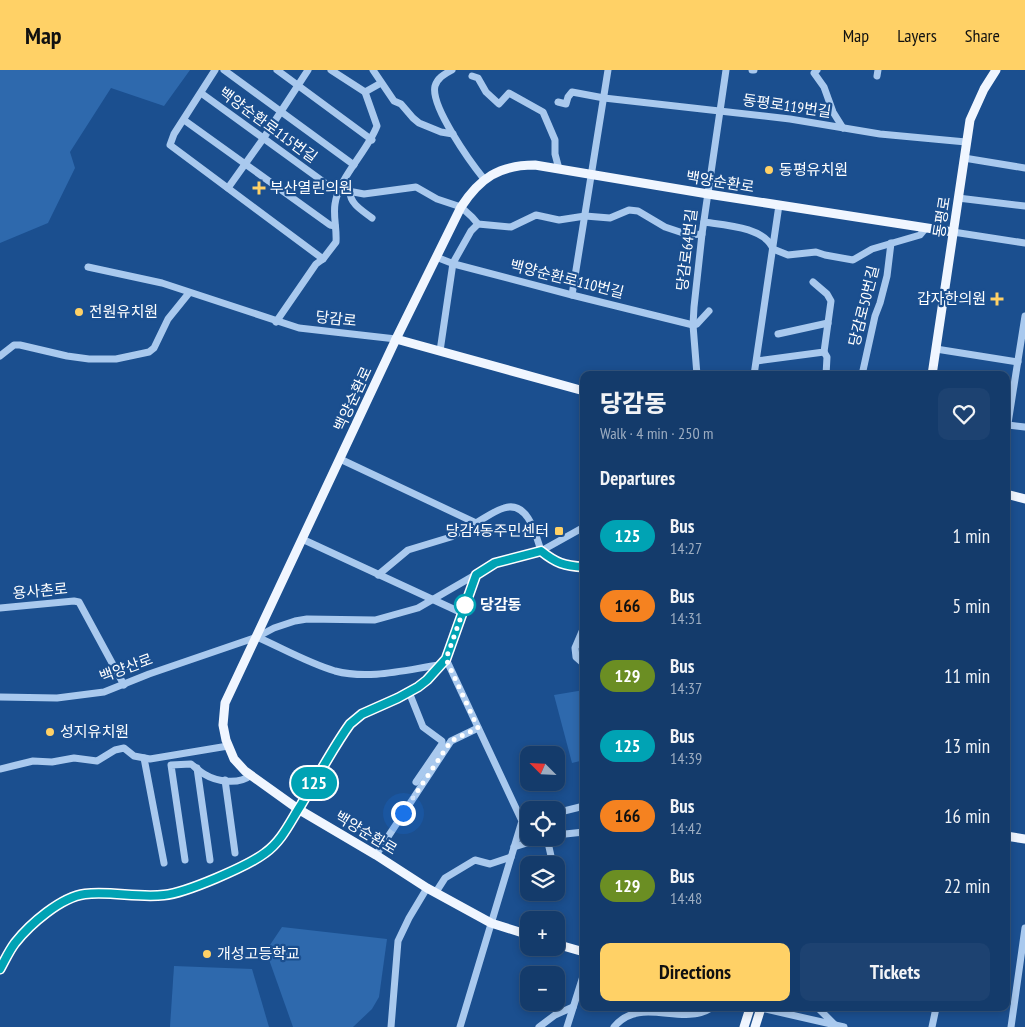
<!DOCTYPE html>
<meta charset="utf-8">
<style>
:root{--surface:#143b6b;--page:#1d4271;--text:#f1f3f6;--muted:#9dadc1;--line:#33557e;--accent:#ffd166}
body{margin:0;font-family:"PT Sans Narrow","Noto Sans KR",sans-serif;background:var(--page);color:var(--text);height:100vh;display:flex;flex-direction:column;font-size:19px;white-space:nowrap}
*{box-sizing:border-box;margin:0}
p{font-size:16px;color:var(--muted)}
.icon{flex:none;width:28px;height:28px;fill:none;stroke:currentColor;stroke-width:2;stroke-linecap:round;stroke-linejoin:round}
.map{position:relative;flex:1;overflow:hidden}
.drawer{position:absolute;left:580px;top:301px;width:430px;height:640px;display:flex;flex-direction:column;background:var(--surface);border-radius:10px;box-shadow:0 2px 8px #0003,0 0 0 1px var(--line)}
.drawer>*{flex:none}
.badge{padding:0 10px;border-radius:16px;font-size:18px;line-height:32px}
.needle{width:32px;rotate:294deg}
.tools{position:absolute;left:520px;top:676px;display:grid;gap:10px}
.tools a{display:grid;place-items:center;width:45px;height:45px;border-radius:10px;background:var(--surface);box-shadow:0 2px 8px #0003,0 0 0 1px var(--line);font-size:25px}
.you{position:absolute;width:25px;height:25px;margin:-12px;border:4px solid #fff;border-radius:50%;background:#1a73e8;box-shadow:0 0 0 8px #1a73e833}
.map>.badge{position:absolute;translate:-50% -50%;box-shadow:0 0 0 2px #fff}
h2{padding:0 20px;font-size:19px;line-height:45px}
.round{display:grid;place-items:center;flex:none;width:52px;height:52px;border-radius:10px;background:var(--page)}
.overview{display:flex;align-items:center;justify-content:space-between;height:85px;padding:0 20px}
h1{font-size:24px;font-weight:800;line-height:38px}
.action{display:flex;gap:10px;margin-top:auto;padding:10px 20px}
.action a{flex:1;height:58px;border-radius:10px;background:var(--accent);color:#111;font-size:20px;font-weight:800;line-height:58px;text-align:center}
.action a+a{background:var(--page);color:var(--text)}
ul{padding:0;list-style:none}
li{display:flex;align-items:center;gap:15px;height:70px;padding:0 20px}
li div{flex:1}
li b{display:block;font-size:19px}
li em{font-style:normal}
li .badge{min-width:55px;font-weight:700;text-align:center}
header{display:flex;align-items:center;gap:30px;box-sizing:border-box;height:70px;padding:0 25px;background:var(--accent);color:#111}
header strong{font-size:24px}
nav{display:flex;gap:28px;margin-inline-start:auto;font-size:18px}
.map>svg:first-child{display:block}
.green{fill:#2e69ad}
.lines{fill:none;stroke-linecap:round;stroke-linejoin:round}
.minor{stroke:#a9c9ee;stroke-width:7}
.major{stroke:#f0f6ff;stroke-width:9}
.line-casing{stroke:#fff;stroke-width:11}
.line{stroke:#00a3b4;stroke-width:8}
.walk{stroke:#fff;stroke-width:5;stroke-dasharray:0 9}
.poi-dot{fill:#ffd166;stroke:#1b4f8f;stroke-width:2}
.stop-dot{fill:#fff;stroke:#00a3b4;stroke-width:2.5}
.labels{text-anchor:middle;stroke-width:4.5;stroke-linejoin:round;paint-order:stroke}
.street-label{font-size:15px;fill:#fff;stroke:#1b4f8f}
.poi-label{font-size:15px;fill:#fff;stroke:#1b4f8f;text-anchor:start}
.stop-label{font-size:15px;font-weight:bold;fill:#fff;stroke:#1b4f8f;text-anchor:start}
</style>
<header>
<strong>Map</strong>
<nav><a>Map</a><a>Layers</a><a>Share</a></nav>
</header>
<div class="map">
<svg width="1025" height="957" viewBox="0 0 1025 957">
<rect width="100%" height="100%" fill="#1b4f8f"/>
<g class="green">
<path d="M0 0H190L164 36 111 18 70 82 75 98 48 153 0 173Z"/>
<path d="M584 620V690L572 693 554 625Z"/>
<path d="M282 857 387 869 379 927 372 939 353 957H293L266 881Z"/>
<path d="M174 896 252 899 269 957H170Z"/>
</g>
<g class="lines">
<g class="minor">
<path d="M215 0 174 64 170 75 323 189"/>
<path d="M224 0 354 95"/>
<path d="M277 0 372 70"/>
<path d="M373 0 394 31 401 34 413 48 419 53 441 62 453 64"/>
<path d="M452 0C445 4 438 7 435 16 430 36 471 93 484 109"/>
<path d="M752 0H754"/>
<path d="M817 0 814 3 824 17 833 42 843 58"/>
<path d="M472 6 478 8 486 22 499 34 509 23 543 42 555 70V84L559 99"/>
<path d="M877 6 878 0"/>
<path d="M365 22 381 13"/>
<path d="M201 23 332 118 364 124 416 117 437 129 461 137 472 147 478 154 511 157 536 145 559 150 585 146 610 148 629 140 638 141 665 157 689 165 702 164"/>
<path d="M558 32 566 34 568 27 572 22 604 28 790 49 880 64 966 72"/>
<path d="M184 50 330 155 335 156"/>
<path d="M964 88 1025 98"/>
<path d="M228 118 263 69 308 0"/>
<path d="M350 122C350 134 363 141 372 148"/>
<path d="M958 128 1025 136"/>
<path d="M704 152C724 155 765 157 773 179L788 185 816 182 825 185 853 190 872 179 920 165 925 159"/>
<path d="M953 162 1025 173"/>
<path d="M436 187 454 194 572 225 693 255 697 254 709 241"/>
<path d="M88 197 162 213 299 258 396 269"/>
<path d="M572 225 608 0"/>
<path d="M276 252 316 194 323 189 336 172C337 159 333 146 335 134 339 107 367 82 377 56L365 22 331 0"/>
<path d="M778 264 828 253"/>
<path d="M936 279 1018 292"/>
<path d="M440 281 453 193 471 161 478 154"/>
<path d="M824 282 827 287 826 305"/>
<path d="M0 286 14 275H20L67 286 89 289H116L149 282 154 278 168 249 189 223"/>
<path d="M757 291 824 282 831 231 827 224 813 212"/>
<path d="M697 305 693 255 694 237 702 164 726 0"/>
<path d="M754 305 779 135"/>
<path d="M862 305 875 246 880 233 887 206 891 173"/>
<path d="M1008 355 1025 357"/>
<path d="M1006 366 1025 246"/>
<path d="M340 389 476 453C485 448 494 441 504 438 528 430 536 465 541 481"/>
<path d="M302 469 462 543"/>
<path d="M541 481C557 493 564 496 584 497"/>
<path d="M378 505 408 480 451 467 476 453"/>
<path d="M0 538 74 531 79 532 124 615"/>
<path d="M584 557 575 578 576 587 584 594"/>
<path d="M257 567C282 578 308 593 335 601 369 610 405 600 439 595"/>
<path d="M446 589 522 751 460 957"/>
<path d="M409 622 423 657 442 671V674L416 712"/>
<path d="M0 627 57 628 104 622 149 604 257 567 274 558 295 551 307 549 375 550 418 538 475 505"/>
<path d="M144 688 164 793"/>
<path d="M197 698 210 790"/>
<path d="M0 699 33 691 52 692 74 688 97 691 115 680 124 678 134 686 150 689 228 676"/>
<path d="M225 710 235 783"/>
<path d="M556 743 584 736"/>
<path d="M556 765 584 762"/>
<path d="M547 768 553 795"/>
<path d="M514 777 543 768"/>
<path d="M376 785 451 671 478 658"/>
<path d="M185 790 171 695 191 694C195 697 199 701 204 704 217 712 239 715 251 705"/>
<path d="M436 822 445 808 475 790 490 794 511 787"/>
<path d="M0 899C5 890 9 881 15 873 30 854 61 827 85 824 111 821 138 828 164 825 186 823 248 796 265 783 281 771 289 754 299 738 315 710 331 680 350 654L363 644 398 628 417 617 427 610 446 589 476 505 495 493 541 481 584 457"/>
<path d="M761 938 844 957"/>
<path d="M818 938 835 955"/>
<path d="M391 957 398 871 409 848 427 818"/>
<path d="M539 957 555 945 573 937"/>
<path d="M567 957 584 903"/>
<path d="M614 957C640 925 681 957 711 938"/>
<path d="M932 957 936 938"/>
<path d="M1011 957 1025 858"/>
</g>
<g class="major">
<path d="M396 269 584 321"/>
<path d="M932 305 970 50 984 19 996 0"/>
<path d="M1006 424 1025 429"/>
<path d="M1006 766 1025 769"/>
<path d="M529 865 491 853 427 818 376 785 298 739 245 701 234 689 226 670 223 655 225 633 396 269 461 137C480 108 499 95 535 95L708 124 953 162"/>
<path d="M556 874 584 882"/>
<path d="M744 957 750 938"/>
<path d="M755 957 761 938"/>
</g>
</g>
<g class="lines">
<g class="line-casing">
<path id="line" d="M0 899C5 890 9 881 15 873 30 854 61 827 85 824 111 821 138 828 164 825 186 823 248 796 265 783 282 771 290 752 301 735 317 708 332 679 350 654L362 644 398 628 418 617 427 610 446 589 476 505 495 493 541 481C556 493 564 496 584 497"/>
</g>
<use href="#line" class="line"/>
<path class="walk" d="M403 743 451 671 478 658 446 589 467 530 465 535"/>
</g>
<g class="poi-dot">
<circle cx="769" cy="100" r="5"/>
<path d="M256.5 110.5h5v5h5v5h-5v5h-5v-5h-5v-5h5z"/>
<path d="M994.5 221.5h5v5h5v5h-5v5h-5v-5h-5v-5h5z"/>
<circle cx="79" cy="242" r="5"/>
<rect x="554" y="456" width="10" height="10" rx="2.5"/>
<circle cx="50" cy="662" r="5"/>
<circle cx="207" cy="884" r="5"/>
</g>
<circle class="stop-dot" cx="465" cy="535" r="10"/>
<g class="labels">
<g class="street-label">
<text transform="translate(787 36) rotate(8)" y="5">동평로119번길</text>
<text transform="translate(268 55) rotate(36)" y="5">백양순환로115번길</text>
<text transform="translate(720 112) rotate(9)" y="5">백양순환로</text>
<text transform="translate(942 147) rotate(-81)" y="5">동평로</text>
<text transform="translate(687 180) rotate(-83)" y="5">당감로64번길</text>
<text transform="translate(567 209) rotate(14)" y="5">백양순환로110번길</text>
<text transform="translate(864 236) rotate(-76)" y="5">당감로50번길</text>
<text transform="translate(336 249) rotate(6)" y="5">당감로</text>
<text transform="translate(353 329) rotate(-65)" y="5">백양순환로</text>
<text transform="translate(40 521) rotate(-5)" y="5">용사촌로</text>
<text transform="translate(126 598) rotate(-20)" y="5">백양산로</text>
<text transform="translate(366 763) rotate(31)" y="5">백양순환로</text>
</g>
<g class="poi-label">
<text x="779" y="105">동평유치원</text>
<text x="270" y="123">부산열린의원</text>
<text x="986" y="234" text-anchor="end">갑자한의원</text>
<text x="89" y="247">전원유치원</text>
<text x="549" y="466" text-anchor="end">당감4동주민센터</text>
<text x="60" y="667">성지유치원</text>
<text x="217" y="889">개성고등학교</text>
</g>
<g class="stop-label">
<text x="480" y="540">당감동</text>
</g>
</g>
</svg>
<div class="tools">
<a><svg class="needle" viewBox="-14 -14 28 28"><path d="M0-13l5 13h-10z" fill="#e53935"/><path d="M0 13l5-13h-10z" fill="#9dadc1"/></svg></a>
<a><svg class="icon" aria-label="locate" viewBox="0 0 24 24"><circle cx="12" cy="12" r="6"/><path d="M12 2v4M12 18v4M2 12h4M18 12h4"/></svg></a>
<a><svg class="icon" aria-label="layers" viewBox="0 0 24 24"><path d="M12 4l9 5-9 5-9-5zM3 14l9 5 9-5"/></svg></a>
<a>+</a>
<a>−</a>
</div>
<div class="you" style="left:403px;top:743px"></div>
<b class="badge" style="left:314px;top:713px;background:#00a3b4;color:#fff">125</b>
<section class="drawer">
<div class="overview"><div><h1>당감동</h1><p>Walk · 4 min · 250 m</p></div><a class="round"><svg class="icon" aria-label="heart" viewBox="0 0 24 24"><path d="M12 20l-8-8c-3-5 5-10 8-4 3-6 11-1 8 4z"/></svg></a></div>
<h2>Departures</h2>
<ul>
<li><span class="badge" style="background:#00a3b4;color:#fff">125</span><div><b>Bus</b><p>14:27</p></div><em>1 min</em></li>
<li><span class="badge" style="background:#f58220;color:#111">166</span><div><b>Bus</b><p>14:31</p></div><em>5 min</em></li>
<li><span class="badge" style="background:#6b8e23;color:#fff">129</span><div><b>Bus</b><p>14:37</p></div><em>11 min</em></li>
<li><span class="badge" style="background:#00a3b4;color:#fff">125</span><div><b>Bus</b><p>14:39</p></div><em>13 min</em></li>
<li><span class="badge" style="background:#f58220;color:#111">166</span><div><b>Bus</b><p>14:42</p></div><em>16 min</em></li>
<li><span class="badge" style="background:#6b8e23;color:#fff">129</span><div><b>Bus</b><p>14:48</p></div><em>22 min</em></li>
</ul>
<div class="action"><a>Directions</a><a>Tickets</a></div>
</section>
</div>
